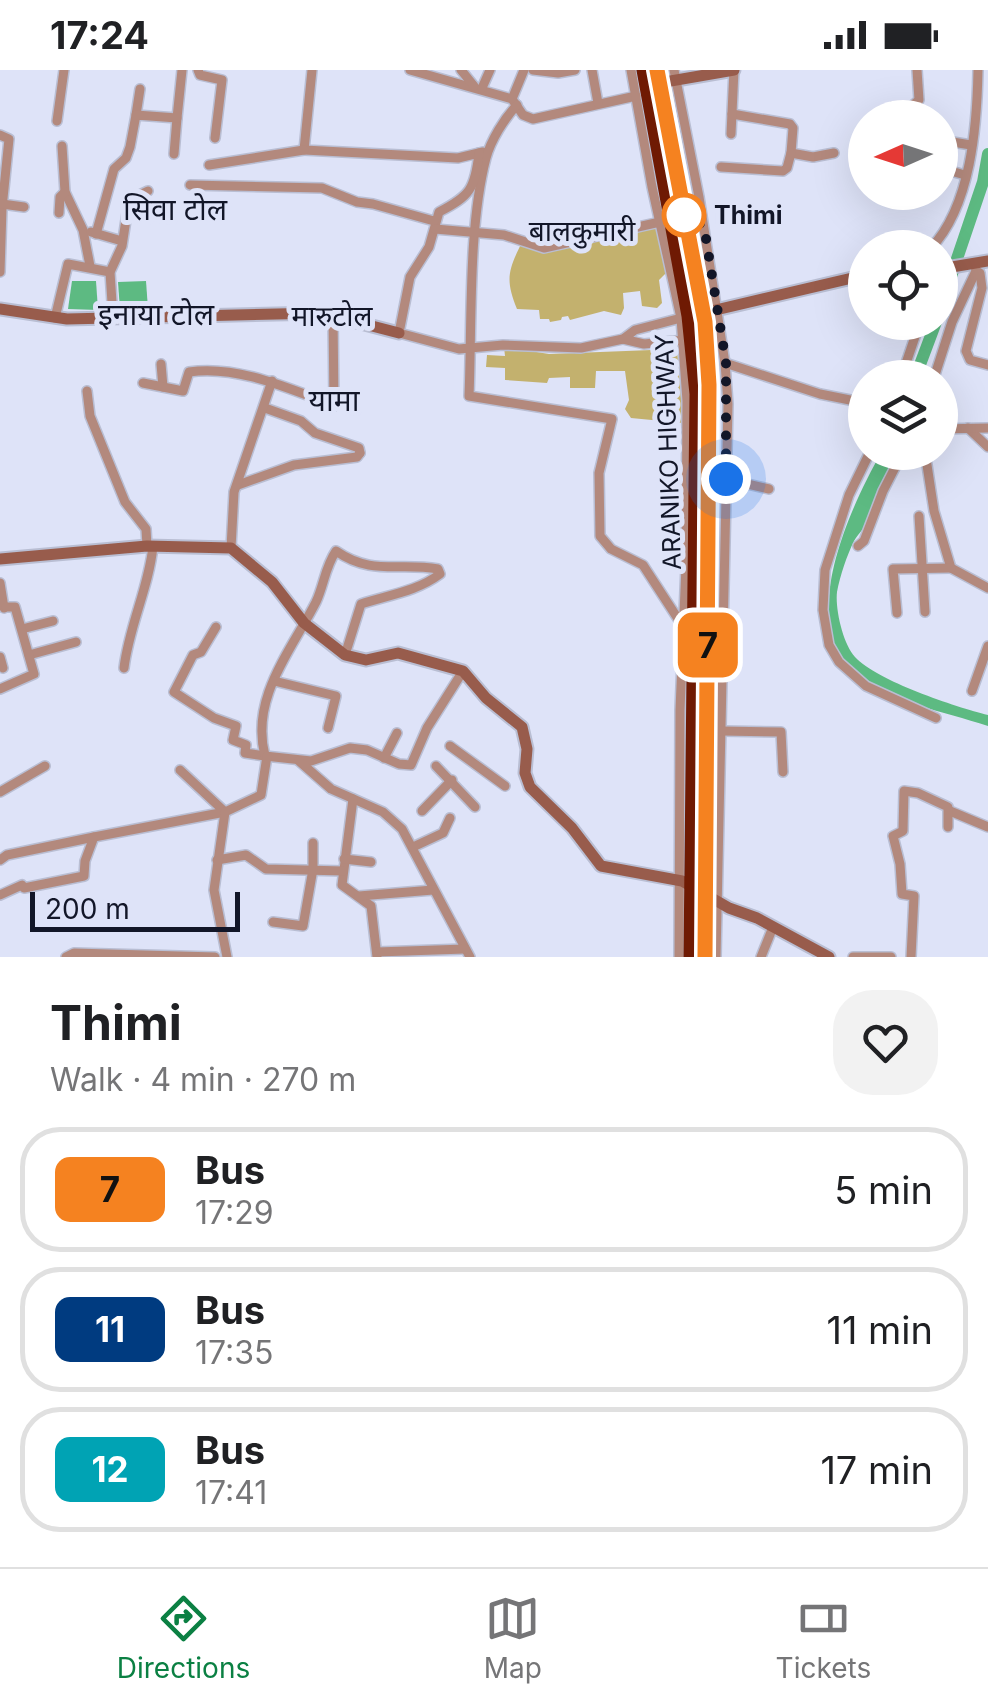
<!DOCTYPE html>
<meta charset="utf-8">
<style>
:root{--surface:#fff;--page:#f2f2f2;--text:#202124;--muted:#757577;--line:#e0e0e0;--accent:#0b8043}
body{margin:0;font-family:Inter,"Noto Sans Devanagari",sans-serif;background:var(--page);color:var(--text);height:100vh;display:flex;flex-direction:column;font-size:38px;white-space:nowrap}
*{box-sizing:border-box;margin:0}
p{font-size:32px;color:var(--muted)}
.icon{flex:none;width:55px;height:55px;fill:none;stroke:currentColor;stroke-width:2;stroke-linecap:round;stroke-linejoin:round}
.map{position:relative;height:887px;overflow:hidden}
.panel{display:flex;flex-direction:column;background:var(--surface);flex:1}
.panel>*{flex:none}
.badge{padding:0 20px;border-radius:15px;font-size:35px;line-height:65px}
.needle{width:65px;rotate:267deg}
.tools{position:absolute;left:848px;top:30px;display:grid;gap:20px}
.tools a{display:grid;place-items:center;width:110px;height:110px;border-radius:50%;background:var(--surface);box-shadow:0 10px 40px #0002;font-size:50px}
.scale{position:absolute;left:30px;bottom:25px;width:210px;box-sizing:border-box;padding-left:10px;border:5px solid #121628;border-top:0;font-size:28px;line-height:35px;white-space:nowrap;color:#121628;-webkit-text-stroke:8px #dee3f8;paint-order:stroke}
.you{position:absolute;width:50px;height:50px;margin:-25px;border:8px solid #fff;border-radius:50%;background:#1a73e8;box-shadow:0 0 0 15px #1a73e833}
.map>.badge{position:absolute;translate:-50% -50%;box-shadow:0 0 0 5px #fff}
.round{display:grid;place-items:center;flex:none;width:105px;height:105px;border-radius:40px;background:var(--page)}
.headline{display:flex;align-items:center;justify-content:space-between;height:170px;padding:0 50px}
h1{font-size:48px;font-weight:700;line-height:75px}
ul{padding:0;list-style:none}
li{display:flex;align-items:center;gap:30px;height:125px;margin:0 20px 15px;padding:0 30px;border:5px solid var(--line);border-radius:40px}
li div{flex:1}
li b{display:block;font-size:38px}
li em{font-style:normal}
li .badge{min-width:110px;font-weight:700;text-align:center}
.status{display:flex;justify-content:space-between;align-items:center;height:70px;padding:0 50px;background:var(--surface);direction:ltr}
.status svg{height:28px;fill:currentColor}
.dock{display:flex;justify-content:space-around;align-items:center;height:140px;border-top:2px solid var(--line);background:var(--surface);font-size:28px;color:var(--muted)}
.dock a{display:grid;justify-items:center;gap:5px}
.dock .current{color:var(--accent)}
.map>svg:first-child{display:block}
.green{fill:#c3b16e}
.water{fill:#5dba82}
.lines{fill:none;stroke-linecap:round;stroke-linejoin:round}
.river{stroke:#5dba82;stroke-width:12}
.street-casing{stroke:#b9bed3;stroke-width:12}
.secondary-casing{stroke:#b9bed3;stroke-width:15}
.highway-casing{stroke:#b9bed3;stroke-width:19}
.street{stroke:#b3897d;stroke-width:9}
.secondary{stroke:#985c4c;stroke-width:11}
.highway{stroke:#6f1a03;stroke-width:15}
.line-casing{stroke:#fff;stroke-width:22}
.line{stroke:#f58220;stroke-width:15}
.walk{stroke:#121628;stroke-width:10;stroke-dasharray:0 18}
.stop-dot{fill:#fff;stroke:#f58220;stroke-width:5}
.labels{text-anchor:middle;stroke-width:10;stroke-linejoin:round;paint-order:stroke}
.stop-label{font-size:25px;font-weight:bold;fill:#121628;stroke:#dee3f8;text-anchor:start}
.street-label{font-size:25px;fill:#121628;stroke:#dee3f8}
.neighbourhood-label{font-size:28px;fill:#121628;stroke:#dee3f8}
.quarter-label{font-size:30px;fill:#121628;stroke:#dee3f8}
</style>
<div class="status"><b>17:24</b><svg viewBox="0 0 49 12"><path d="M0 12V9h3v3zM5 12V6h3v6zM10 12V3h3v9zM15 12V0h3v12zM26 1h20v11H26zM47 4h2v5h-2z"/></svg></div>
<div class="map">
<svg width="988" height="887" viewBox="0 0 988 887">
<rect width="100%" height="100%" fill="#dee3f8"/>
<g class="green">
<path d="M658 153 668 201 659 210 662 233 657 238 642 236 640 221 623 223 624 238 621 245 604 241 570 250 568 246 562 247 561 250 550 252 549 249H540L539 240 517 239C505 209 508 201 522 172L544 180Z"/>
<path d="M504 277 549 284 677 279 683 353 631 348 625 339 629 330 625 301H596L595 318H570V307L549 308 547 313 505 310V298L486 297 487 285 505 286Z"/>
</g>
<g class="water">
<path d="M72 211H96L98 240 68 239Z"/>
<path d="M146 211 148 239 120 240 118 212Z"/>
<path d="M881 383H900C886 405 878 428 867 452 864 459 858 464 854 471 847 485 840 506 837 522 835 539 843 574 855 587 877 611 956 637 988 645V656C943 641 890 633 852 600 797 550 852 434 881 383Z"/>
</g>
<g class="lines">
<g class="river">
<path d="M940 239 983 112 988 84"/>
<path d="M915 308 936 252"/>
</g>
<g class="street-casing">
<g id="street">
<path d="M198 0 200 5 222 10 215 68"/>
<path d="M312 0 304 80 458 88 483 82"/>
<path d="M410 0 512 29 523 45 533 49 636 26"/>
<path d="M461 0 474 16"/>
<path d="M533 0 558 3 575 0"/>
<path d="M592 0 598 33"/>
<path d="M631 0 652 117 681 248 687 331 686 496 680 640 679 887"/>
<path d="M674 0 699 127 725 293 728 334 716 887"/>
<path d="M482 18 490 0"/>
<path d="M512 29 524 0"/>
<path d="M517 35C504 49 491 70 486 88 468 157 472 254 469 326L612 349 599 403 600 466 611 479 643 495 682 555"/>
<path d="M732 44 790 54 793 58 791 83 813 87 834 83"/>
<path d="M136 45 140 19"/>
<path d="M890 48 893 37 912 36 919 30 917 0"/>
<path d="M57 51 64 0"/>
<path d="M731 64 734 0"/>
<path d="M0 65 9 69 2 138 0 202"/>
<path d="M940 70 971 75"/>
<path d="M62 76 65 122 83 160 90 196"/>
<path d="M479 83C475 119 470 126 439 142L429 177 410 207 399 263 459 279 503 275 581 278 623 269 635 260 685 247"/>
<path d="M174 84 177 48"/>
<path d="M209 95 304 80"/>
<path d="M721 97 783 101 787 98 791 83"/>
<path d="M940 98 965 105"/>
<path d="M190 115 322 118 357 132 373 134 434 151"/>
<path d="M2 134 24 137"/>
<path d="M59 143 60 127 65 122"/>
<path d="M435 159 504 165 544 178 660 152"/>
<path d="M91 162 122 171"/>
<path d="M96 164 114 99 126 88 130 77 136 45 177 48 182 0"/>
<path d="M931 178C971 136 977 56 978 0"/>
<path d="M976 201 980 203 982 218 966 281 970 290 988 295"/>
<path d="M333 245 334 336"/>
<path d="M55 248 68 194 110 202"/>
<path d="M113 248 110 202 122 176 129 130 148 121"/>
<path d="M623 269 644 274 685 270"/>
<path d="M725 293 820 324 865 333"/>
<path d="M161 294 163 317"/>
<path d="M901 308 920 252"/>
<path d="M934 308 952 252 976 201 975 194"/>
<path d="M143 313 183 321 189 302C234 295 283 316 325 332"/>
<path d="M87 321 90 346 125 432 146 459 147 476"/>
<path d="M265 338 301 351 315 363 359 378 360 383"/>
<path d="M968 358 988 377"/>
<path d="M940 359 988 358"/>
<path d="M870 382 849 425 825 500 823 540 829 575 839 592 866 616 936 648"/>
<path d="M925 382 934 441 951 498 988 518"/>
<path d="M726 409 769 419"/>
<path d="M238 415 294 395 357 387 360 383"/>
<path d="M919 446 925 542"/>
<path d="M858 476 864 471 883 421 903 382"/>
<path d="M231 478 234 422 272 311"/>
<path d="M0 513 4 538"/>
<path d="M897 543 893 499 951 498"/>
<path d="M216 557 201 582 193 585 174 622 214 648 236 656 233 670 246 675 245 683 265 686"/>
<path d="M22 559 53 551"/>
<path d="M29 585 76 572"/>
<path d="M345 585 361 534C388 525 416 522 440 504L438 499C399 492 372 506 336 481 325 497 324 515 316 532 291 581 250 628 265 686L311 691 350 678 367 680 399 694 411 695 427 658 463 601"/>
<path d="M0 587 3 598"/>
<path d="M124 598C129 556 149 517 153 476"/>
<path d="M274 611 336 626 328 658"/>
<path d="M0 619 34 604 15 537H6"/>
<path d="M972 621 988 576"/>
<path d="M722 661 781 662 783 702"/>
<path d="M450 676 505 716"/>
<path d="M384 688 397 663"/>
<path d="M299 691 331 719 383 742 402 759 470 887"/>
<path d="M436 696 475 737"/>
<path d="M180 700 225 742"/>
<path d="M0 722 45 696"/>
<path d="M353 729 342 815 371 836 377 887"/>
<path d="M422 741 452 710"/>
<path d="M950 741 988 757"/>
<path d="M413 777 443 763 450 748"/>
<path d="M344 789 371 792"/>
<path d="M0 790 7 785 94 767"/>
<path d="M217 790 246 785 266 799 343 801"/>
<path d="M0 825 22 815 24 818 84 806 85 791 94 767 225 742"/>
<path d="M359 826 433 820"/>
<path d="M273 852 303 856 313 799V773"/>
<path d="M377 882 465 879"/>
<path d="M66 887 74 883 215 887"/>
<path d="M227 887 214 820 225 742 261 725 267 686"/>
<path d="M761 887 773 857"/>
<path d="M853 887H891"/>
<path d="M911 887 914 826 902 824 900 794 893 766 903 761 904 721 918 723 948 737V757"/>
</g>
</g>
<g class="secondary-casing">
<g id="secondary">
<path d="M659 13 734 0"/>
<path d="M940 199 988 191"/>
<path d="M0 239 67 249 322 243 399 263"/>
<path d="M703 243 865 205"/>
<path d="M0 489 147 476 231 478 272 512 304 553 345 585 366 590 398 583 463 601 486 628 522 657 527 679 525 703 530 717 572 758 601 796 682 811 729 838 757 848 829 887"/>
</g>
</g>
<g class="highway-casing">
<g id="highway">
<path d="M644 0 689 246 697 324 691 887"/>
<path d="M657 0 705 252 709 315 705 887"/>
</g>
</g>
<use href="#street" class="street"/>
<use href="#secondary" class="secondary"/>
<use href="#highway" class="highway"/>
</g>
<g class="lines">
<g class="line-casing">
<path id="line" d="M657 0 705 252 709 315 705 887"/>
</g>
<use href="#line" class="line"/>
<path class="walk" d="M684 145 704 156 726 293V409"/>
</g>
<circle class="stop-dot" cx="684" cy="145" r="20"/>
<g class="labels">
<g class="stop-label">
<text x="714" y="154">Thimi</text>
</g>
<g class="street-label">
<text transform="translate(668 382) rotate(-92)" y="9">ARANIKO HIGHWAY</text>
</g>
<g class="neighbourhood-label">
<text x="582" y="171">बालकुमारी</text>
<text x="332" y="256">मारुटोल</text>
</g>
<g class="quarter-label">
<text x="175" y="150">सिवा टोल</text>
<text x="156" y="255">इनाया टोल</text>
<text x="334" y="341">यामा</text>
</g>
</g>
</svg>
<div class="tools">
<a><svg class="needle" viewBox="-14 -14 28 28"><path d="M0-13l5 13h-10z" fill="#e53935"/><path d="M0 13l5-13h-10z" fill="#757577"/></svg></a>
<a><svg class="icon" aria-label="locate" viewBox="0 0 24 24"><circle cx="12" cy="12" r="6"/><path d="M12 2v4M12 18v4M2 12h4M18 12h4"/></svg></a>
<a><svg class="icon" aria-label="layers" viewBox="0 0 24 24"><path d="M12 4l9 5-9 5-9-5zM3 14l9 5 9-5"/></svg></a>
</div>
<div class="scale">200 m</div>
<div class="you" style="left:726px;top:409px"></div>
<b class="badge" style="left:708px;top:575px;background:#f58220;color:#111">7</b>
</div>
<section class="panel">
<div class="headline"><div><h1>Thimi</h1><p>Walk · 4 min · 270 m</p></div><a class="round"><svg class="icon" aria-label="heart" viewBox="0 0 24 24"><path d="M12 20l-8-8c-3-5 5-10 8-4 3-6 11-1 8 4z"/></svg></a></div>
<ul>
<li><span class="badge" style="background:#f58220;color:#111">7</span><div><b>Bus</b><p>17:29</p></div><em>5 min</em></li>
<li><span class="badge" style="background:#003b80;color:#fff">11</span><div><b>Bus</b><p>17:35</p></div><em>11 min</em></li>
<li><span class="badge" style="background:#00a3b4;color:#fff">12</span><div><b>Bus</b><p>17:41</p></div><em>17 min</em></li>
</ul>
</section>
<nav class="dock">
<a class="current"><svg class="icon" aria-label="directions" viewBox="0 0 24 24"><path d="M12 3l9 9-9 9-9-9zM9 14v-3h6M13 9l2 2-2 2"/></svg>Directions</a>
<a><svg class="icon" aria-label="map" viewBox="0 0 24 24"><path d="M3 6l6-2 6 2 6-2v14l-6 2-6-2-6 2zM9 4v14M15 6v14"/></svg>Map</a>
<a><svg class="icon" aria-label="tickets" viewBox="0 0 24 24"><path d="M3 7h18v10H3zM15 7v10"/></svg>Tickets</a>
</nav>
